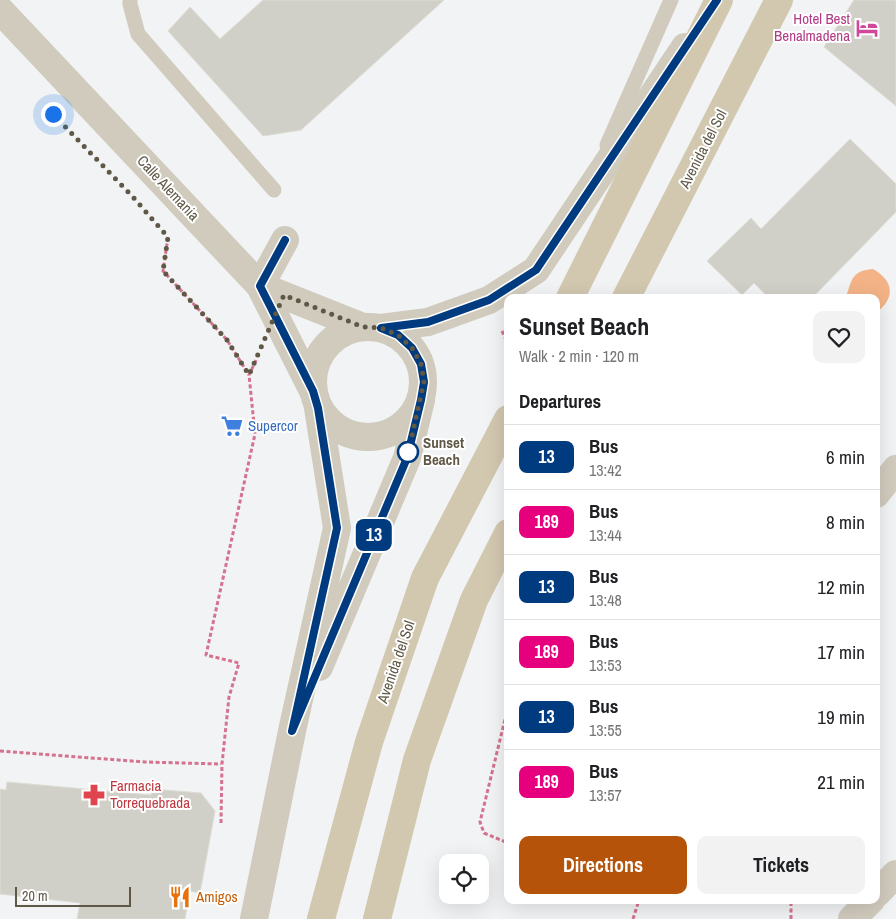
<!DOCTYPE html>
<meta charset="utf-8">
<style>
:root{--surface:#fff;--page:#f2f2f2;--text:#202124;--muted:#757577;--line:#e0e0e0;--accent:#b45309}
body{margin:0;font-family:"Archivo Narrow",sans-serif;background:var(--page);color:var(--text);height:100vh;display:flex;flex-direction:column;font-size:19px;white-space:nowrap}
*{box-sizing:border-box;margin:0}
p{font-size:16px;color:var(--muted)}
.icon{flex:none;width:28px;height:28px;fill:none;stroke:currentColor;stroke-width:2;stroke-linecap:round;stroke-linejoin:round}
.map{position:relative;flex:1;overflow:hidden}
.sheet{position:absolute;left:504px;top:294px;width:376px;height:610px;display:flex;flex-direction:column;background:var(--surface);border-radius:10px;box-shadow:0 5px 20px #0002}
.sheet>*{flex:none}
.badge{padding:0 10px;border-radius:8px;font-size:18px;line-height:32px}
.tools{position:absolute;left:439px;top:854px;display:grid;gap:10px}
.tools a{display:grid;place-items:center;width:50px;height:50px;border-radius:10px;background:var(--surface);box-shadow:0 5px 20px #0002;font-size:25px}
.scale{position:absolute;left:15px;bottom:12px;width:116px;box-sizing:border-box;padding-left:5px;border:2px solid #605847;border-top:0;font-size:14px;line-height:18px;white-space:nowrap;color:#605847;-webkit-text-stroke:4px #fff;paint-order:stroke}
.you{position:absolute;width:25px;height:25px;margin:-12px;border:4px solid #fff;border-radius:50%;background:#1a73e8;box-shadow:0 0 0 8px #1a73e833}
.map>.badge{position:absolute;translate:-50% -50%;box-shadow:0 0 0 2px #fff}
h2{padding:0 15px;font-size:19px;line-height:45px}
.round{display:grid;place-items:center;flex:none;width:52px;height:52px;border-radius:10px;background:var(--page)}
.overview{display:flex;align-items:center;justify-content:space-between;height:85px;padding:0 15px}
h1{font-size:24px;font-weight:700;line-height:38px}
.primary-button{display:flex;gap:10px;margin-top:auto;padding:10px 15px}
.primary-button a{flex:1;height:58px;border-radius:10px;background:var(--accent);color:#fff;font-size:20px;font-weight:700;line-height:58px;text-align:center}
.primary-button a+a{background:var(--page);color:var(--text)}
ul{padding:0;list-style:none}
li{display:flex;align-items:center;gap:15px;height:65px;padding:0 15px;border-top:1px solid var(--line)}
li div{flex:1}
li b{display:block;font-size:19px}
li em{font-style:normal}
li .badge{min-width:55px;font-weight:700;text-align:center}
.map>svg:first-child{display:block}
.water{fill:#f3b387}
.building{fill:#d1d0c8;stroke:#dddcd5}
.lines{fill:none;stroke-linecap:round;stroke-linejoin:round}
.path{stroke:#d4728f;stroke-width:3;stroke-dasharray:4 2.5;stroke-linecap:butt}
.lane{stroke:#d1cbbe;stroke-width:15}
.street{stroke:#d1cbbe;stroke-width:28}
.primary{stroke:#d2c7af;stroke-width:28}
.line-casing{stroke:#fff;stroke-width:11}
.line{stroke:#003b80;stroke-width:8}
.walk{stroke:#605847;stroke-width:5;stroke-dasharray:0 9}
.stop-dot{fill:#fff;stroke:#003b80;stroke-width:2.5}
.labels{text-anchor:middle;stroke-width:4;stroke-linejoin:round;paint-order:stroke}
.hotel-label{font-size:15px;fill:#b23c85;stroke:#fff;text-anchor:end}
.street-label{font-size:15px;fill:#605847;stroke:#fff}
.shop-label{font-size:15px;fill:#366cbe;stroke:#fff;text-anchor:start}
.stop-label{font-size:15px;font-weight:bold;fill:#605847;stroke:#fff;text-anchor:start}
.health-label{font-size:15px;fill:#be3a42;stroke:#fff;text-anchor:start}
.food-label{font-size:15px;fill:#c56008;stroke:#fff;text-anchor:start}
</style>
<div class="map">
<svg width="896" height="919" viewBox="0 0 896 919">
<rect width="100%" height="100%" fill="#f1f3f4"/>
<path class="water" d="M873 269C894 281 896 298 876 313V298L846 297C852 280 851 271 873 269Z"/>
<g class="building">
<path d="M263 0H444L301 130 263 136 168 31 190 7 220 39Z"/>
<path d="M854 0H896V106L824 47Z"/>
<path d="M850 139 896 184V212L812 298H769L754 283 742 295 707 261 751 218 761 229Z"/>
<path d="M7 782 151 795 152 789 201 793 215 811 200 893 190 891 185 919H77L80 903 0 894V789L6 790Z"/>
</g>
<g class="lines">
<g class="path">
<path d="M168 237 163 271 227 340 249 375"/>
<path d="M502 331 508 344"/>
<path d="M508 707 480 822 484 833 508 843"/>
<path d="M0 751 145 762 221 764"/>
<path d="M221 823 222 764 229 697 239 663 206 655 255 434 249 375 257 358"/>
<path d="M633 919 639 900"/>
<path d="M791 919V900"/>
</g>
<g class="lane">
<path d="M130 0V4L138 34 274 190"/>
<path d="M607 145 671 0"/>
</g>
<g class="street">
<path d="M0 10 260 286 363 327"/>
<path d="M260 286 313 391"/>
<path d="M260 286 285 240"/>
<circle cx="368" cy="382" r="55"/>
<path d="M381 328 428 322 489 300 536 270 685 47"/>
<path d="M876 494 896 469"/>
<path d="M319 667 407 458 421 400"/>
<path d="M876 894 896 874"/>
<path d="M254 919 292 731 337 528 318 408"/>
<path d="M852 919 871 900"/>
</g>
<g class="primary">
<path d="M570 298 719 0"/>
<path d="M626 298 779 0"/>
<path d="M321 919 369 742 425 578 508 419"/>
<path d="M377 919 417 760 474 600 508 533"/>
</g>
</g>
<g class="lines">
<g class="line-casing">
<path id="line" d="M285 240 260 286 313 391 318 408 337 528 292 731 407 458 421 400 424 382 421 364 412 348 398 335 381 328 428 322 489 300 536 270 717 0"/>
</g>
<use href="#line" class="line"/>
<path class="walk" d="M53 114 132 196 168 237 163 271 227 340 249 375 284 295 363 327 381 328 398 335 412 348 421 364 424 382 407 458 408 452"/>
</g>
<defs>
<g id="hotel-bare" transform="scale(1.725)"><path d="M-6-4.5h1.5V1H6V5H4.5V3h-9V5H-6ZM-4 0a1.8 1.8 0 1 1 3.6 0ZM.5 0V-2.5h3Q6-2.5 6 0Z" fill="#d1479c" stroke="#fff" stroke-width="2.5" paint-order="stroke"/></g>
<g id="supermarket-bare" transform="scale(1.725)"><path d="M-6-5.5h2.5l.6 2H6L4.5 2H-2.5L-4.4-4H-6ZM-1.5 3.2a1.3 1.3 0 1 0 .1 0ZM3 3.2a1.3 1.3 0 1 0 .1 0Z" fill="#3f7fe0" stroke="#fff" stroke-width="2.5" paint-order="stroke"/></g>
<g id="pharmacy-bare" transform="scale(1.725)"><path d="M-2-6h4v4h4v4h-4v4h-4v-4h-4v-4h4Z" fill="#e0444e" stroke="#fff" stroke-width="2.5" paint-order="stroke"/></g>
<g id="restaurant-bare" transform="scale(1.725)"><path d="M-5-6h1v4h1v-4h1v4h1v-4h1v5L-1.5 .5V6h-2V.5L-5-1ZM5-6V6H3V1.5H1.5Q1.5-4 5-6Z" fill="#e8710a" stroke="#fff" stroke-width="2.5" paint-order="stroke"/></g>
</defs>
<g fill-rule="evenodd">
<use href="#hotel-bare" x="867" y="28"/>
<use href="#supermarket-bare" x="232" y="426"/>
<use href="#pharmacy-bare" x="94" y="795"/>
<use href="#restaurant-bare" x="180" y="897"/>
</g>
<circle class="stop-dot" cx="408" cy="452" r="10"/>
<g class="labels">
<g class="hotel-label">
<text x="850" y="24">Hotel Best<tspan x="850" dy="17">Benalmadena</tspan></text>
</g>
<g class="street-label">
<text transform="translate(703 149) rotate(-63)" y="5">Avenida del Sol</text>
<text transform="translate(168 188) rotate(47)" y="5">Calle Alemania</text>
<text transform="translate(396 662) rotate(-71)" y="5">Avenida del Sol</text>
</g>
<g class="shop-label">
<text x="248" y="431">Supercor</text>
</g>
<g class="stop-label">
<text x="423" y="448">Sunset<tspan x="423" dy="17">Beach</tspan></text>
</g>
<g class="health-label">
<text x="110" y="791">Farmacia<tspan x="110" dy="17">Torrequebrada</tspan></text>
</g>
<g class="food-label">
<text x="196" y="902">Amigos</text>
</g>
</g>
</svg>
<div class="tools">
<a><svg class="icon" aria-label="locate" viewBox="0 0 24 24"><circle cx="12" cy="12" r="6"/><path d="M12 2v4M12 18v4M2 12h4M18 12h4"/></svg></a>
</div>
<div class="scale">20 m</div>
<div class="you" style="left:53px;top:114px"></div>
<b class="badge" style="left:374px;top:535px;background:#003b80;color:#fff">13</b>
<section class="sheet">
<div class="overview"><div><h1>Sunset Beach</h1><p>Walk · 2 min · 120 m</p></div><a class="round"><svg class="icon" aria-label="heart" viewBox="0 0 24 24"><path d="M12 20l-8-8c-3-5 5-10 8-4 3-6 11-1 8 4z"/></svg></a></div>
<h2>Departures</h2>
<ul>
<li><span class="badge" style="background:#003b80;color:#fff">13</span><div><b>Bus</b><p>13:42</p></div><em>6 min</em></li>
<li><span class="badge" style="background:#e6007e;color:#fff">189</span><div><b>Bus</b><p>13:44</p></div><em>8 min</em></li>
<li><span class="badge" style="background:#003b80;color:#fff">13</span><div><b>Bus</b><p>13:48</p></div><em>12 min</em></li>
<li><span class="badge" style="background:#e6007e;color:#fff">189</span><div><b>Bus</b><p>13:53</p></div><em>17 min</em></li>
<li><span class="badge" style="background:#003b80;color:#fff">13</span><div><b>Bus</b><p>13:55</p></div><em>19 min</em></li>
<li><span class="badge" style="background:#e6007e;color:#fff">189</span><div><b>Bus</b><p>13:57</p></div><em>21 min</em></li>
</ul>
<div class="primary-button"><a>Directions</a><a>Tickets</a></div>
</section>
</div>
